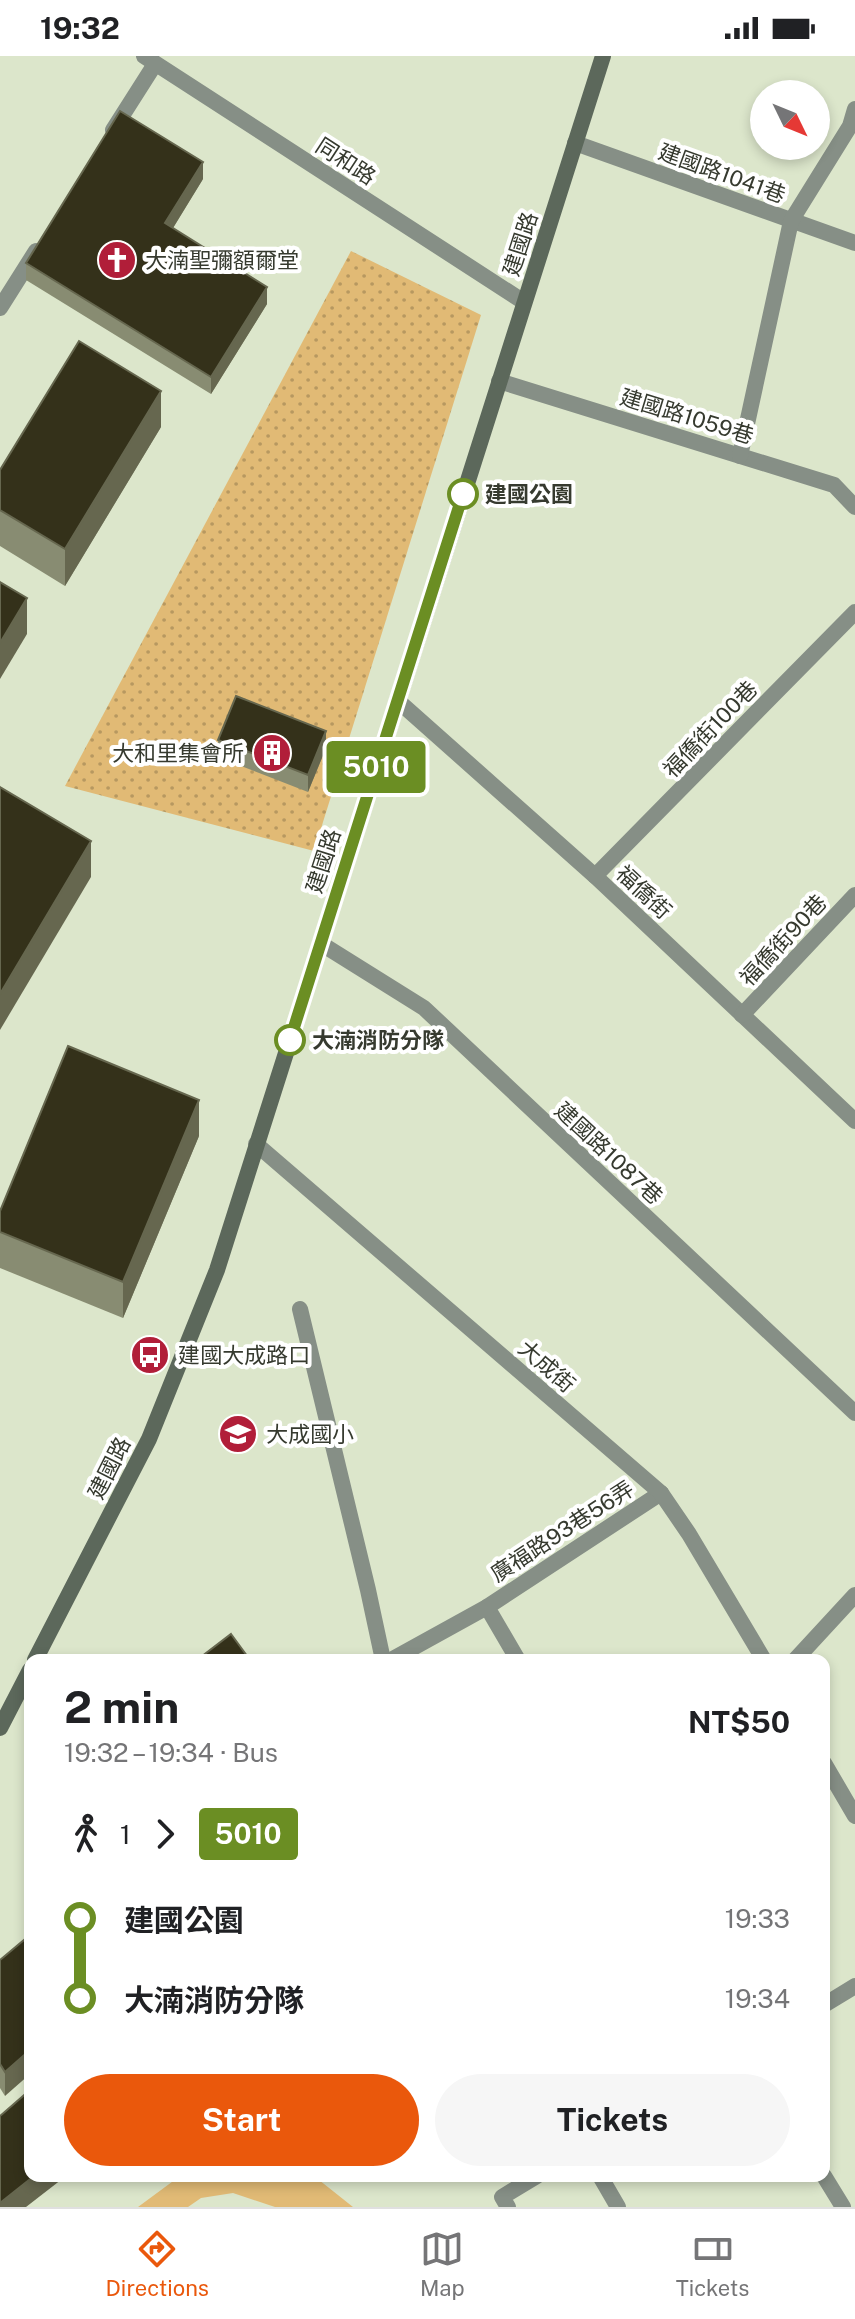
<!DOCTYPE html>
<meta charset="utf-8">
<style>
:root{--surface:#fff;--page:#f6f6f6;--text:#202124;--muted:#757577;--line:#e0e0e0;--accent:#ea580c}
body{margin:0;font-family:"Public Sans","Noto Sans TC",sans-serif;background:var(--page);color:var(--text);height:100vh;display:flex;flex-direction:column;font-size:30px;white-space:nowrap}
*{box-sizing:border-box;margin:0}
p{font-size:26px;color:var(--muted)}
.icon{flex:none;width:44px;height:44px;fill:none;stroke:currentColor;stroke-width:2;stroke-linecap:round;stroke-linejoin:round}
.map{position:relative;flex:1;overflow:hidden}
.panel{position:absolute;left:24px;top:1598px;width:806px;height:528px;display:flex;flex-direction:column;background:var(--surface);border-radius:16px;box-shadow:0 4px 12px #0003}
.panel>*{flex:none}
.badge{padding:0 16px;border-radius:6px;font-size:28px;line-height:52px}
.needle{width:52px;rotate:133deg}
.fabs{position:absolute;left:750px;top:24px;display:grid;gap:16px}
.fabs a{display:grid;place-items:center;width:80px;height:80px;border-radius:50%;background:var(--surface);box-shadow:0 4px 12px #0003;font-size:40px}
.map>.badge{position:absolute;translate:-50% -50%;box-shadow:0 0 0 4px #fff}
.legs{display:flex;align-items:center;gap:12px;height:88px;padding:0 40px;font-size:26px}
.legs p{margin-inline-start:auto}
.summary{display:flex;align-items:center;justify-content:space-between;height:136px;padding:0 40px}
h1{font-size:44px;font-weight:700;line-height:60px}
.action{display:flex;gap:16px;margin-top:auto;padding:16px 40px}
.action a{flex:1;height:92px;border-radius:48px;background:var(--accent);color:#fff;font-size:32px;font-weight:700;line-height:92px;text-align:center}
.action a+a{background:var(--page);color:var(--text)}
ul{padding:0 40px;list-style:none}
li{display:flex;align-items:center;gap:28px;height:80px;font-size:30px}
li i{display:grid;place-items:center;width:12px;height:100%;margin:0 10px;background:currentColor}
li i::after{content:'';width:20px;height:20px;margin:-10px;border:6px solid;border-radius:50%;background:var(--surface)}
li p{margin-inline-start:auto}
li:first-child i{background:linear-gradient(#0000 50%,currentColor 0)}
li:last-child i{background:linear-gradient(currentColor 50%,#0000 0)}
.status{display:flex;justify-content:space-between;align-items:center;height:56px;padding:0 40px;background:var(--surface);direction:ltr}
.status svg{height:22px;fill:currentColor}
.tabs{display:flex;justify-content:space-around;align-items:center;height:112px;border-top:2px solid var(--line);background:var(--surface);font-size:22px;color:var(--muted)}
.tabs a{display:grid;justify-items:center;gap:4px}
.tabs .current{color:var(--accent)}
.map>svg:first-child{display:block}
.park{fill:url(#park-dots)}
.pitch{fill:#e1ba75}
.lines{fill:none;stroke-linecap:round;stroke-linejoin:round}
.lane{stroke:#868f86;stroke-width:16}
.street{stroke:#868f86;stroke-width:16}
.secondary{stroke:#5c685b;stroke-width:16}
.wall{fill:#888c72}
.shaded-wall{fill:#66674f}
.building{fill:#34311a;stroke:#66674f;stroke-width:2}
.line-1-casing{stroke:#fff;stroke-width:18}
.line-1{stroke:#6b8e23;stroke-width:12}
.stop-1-dot{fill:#fff;stroke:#6b8e23;stroke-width:4}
.labels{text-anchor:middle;stroke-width:8;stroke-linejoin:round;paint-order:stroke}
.street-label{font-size:22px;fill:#363a2f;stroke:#fff}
.poi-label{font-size:22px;fill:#363a2f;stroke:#fff;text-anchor:start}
.stop-label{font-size:22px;font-weight:bold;fill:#363a2f;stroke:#fff;text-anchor:start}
</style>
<div class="status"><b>19:32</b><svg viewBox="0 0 49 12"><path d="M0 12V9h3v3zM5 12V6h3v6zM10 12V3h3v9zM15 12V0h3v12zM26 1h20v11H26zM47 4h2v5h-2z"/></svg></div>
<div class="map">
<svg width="855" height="2151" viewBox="0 0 855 2151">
<defs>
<pattern id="park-dots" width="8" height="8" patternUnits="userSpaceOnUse" patternTransform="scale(2)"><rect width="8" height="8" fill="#e1ba75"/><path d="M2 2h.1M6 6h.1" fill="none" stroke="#b79860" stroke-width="1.8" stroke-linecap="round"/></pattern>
</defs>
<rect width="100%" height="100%" fill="#dce6cb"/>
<path class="park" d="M351 195 481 259 314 795 65 730Z"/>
<path class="pitch" d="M180 2120H314L353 2151H275L233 2137 201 2142 188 2151H138Z"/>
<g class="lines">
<g class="lane">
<path d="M575 87 855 187"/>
<path d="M499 325 834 429 855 451"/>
<path d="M740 400 791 165 850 70 855 53"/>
<path d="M397 644 595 820 855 1065"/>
<path d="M595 820 855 556"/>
<path d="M320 887 424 952 855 1357"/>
<path d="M742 959 855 839"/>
<path d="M300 1253 368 1534 383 1604"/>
<path d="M487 1551 518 1604"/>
<path d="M391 1604 487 1551 661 1437"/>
<path d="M795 1604 855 1539"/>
<path d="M824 1949 855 1930"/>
<path d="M600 2120 618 2151"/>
<path d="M824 2120 843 2151"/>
<path d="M508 2151 502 2141 537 2120"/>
</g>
<g class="street">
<path d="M144 0 524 246"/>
<path d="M113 74 155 8"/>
<path d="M0 252 36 195"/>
<path d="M256 1088 661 1437 689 1478 764 1604"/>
<path d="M824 1707 855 1760"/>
</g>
<g class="secondary">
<path d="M35 1604 149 1383 217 1214 603 0"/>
<path d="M0 1672 30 1614"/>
</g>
</g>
<g class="wall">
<path d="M203 123 173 172 267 248 211 338 26 224V207Z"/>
<path d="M161 371 65 530 0 490V414Z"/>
<path d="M218 684 326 692 308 736 218 701Z"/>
<path d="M199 1080 123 1262 0 1212V1155Z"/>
<path d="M30 1879 5 2040 0 2032V1904Z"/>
</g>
<g class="shaded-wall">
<path d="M203 106V123L165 185V167Z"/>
<path d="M267 231V248L211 338V321Z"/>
<path d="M161 335V371L65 530V493Z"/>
<path d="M27 542V578L0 623V587Z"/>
<path d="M326 675V692L308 736V719Z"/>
<path d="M91 785V821L0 974V938Z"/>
<path d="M199 1044V1080L123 1262V1226Z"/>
<path d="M30 1981V2018L5 2040V2016Z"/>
<path d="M34 2120H66L26 2151H0V2147Z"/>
</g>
<g class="building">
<path d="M120 55 203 106 165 167 267 231 211 321 26 207Z"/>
<path d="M79 285 161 335 65 493 0 454V414Z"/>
<path d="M0 526 27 542 0 587Z"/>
<path d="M236 640 326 675 308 719 218 684Z"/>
<path d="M0 731 91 785 0 938Z"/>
<path d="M68 990 199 1044 123 1226 0 1176V1155Z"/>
<path d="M231 1578 250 1604H197Z"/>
<path d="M30 1879V1981L29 1982 30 1985V1994L5 2016 0 2008V1904Z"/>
<path d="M30 2034V2120H34L0 2147V2060Z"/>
</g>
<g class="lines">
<g class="line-1-casing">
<path id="line-1" d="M290 984 463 438"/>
</g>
<use href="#line-1" class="line-1"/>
</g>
<defs>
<g id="church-disc" transform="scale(2)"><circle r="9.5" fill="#b11e39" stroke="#fff"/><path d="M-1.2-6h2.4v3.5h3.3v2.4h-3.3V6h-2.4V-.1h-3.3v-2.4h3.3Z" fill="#fff"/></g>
<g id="building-disc" transform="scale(2)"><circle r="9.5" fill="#b11e39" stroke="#fff"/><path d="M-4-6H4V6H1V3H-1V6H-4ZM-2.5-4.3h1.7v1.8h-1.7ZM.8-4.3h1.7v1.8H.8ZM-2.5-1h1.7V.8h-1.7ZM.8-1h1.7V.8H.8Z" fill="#fff"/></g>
<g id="bus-disc" transform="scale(2)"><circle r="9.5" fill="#b11e39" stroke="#fff"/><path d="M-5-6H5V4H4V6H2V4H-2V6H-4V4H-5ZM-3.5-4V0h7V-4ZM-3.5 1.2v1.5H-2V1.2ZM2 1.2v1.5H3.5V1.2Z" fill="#fff"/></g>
<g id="school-disc" transform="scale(2)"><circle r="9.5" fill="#b11e39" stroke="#fff"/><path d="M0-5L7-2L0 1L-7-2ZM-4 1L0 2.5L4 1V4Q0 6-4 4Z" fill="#fff"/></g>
</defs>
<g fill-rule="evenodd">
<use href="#church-disc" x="117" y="204"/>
<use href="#building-disc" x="272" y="697"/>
<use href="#bus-disc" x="150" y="1299"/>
<use href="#school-disc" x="238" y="1378"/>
</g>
<g class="stop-1-dot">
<circle cx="463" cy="438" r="14"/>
<circle cx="290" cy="984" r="14"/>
</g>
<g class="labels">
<g class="street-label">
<text transform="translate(346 105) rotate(33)" y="8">同和路</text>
<text transform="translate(722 117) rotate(20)" y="8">建國路1041巷</text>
<text transform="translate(520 188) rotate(-72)" y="8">建國路</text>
<text transform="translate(687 360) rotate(17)" y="8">建國路1059巷</text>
<text transform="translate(710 673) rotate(-46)" y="8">福僑街100巷</text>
<text transform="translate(323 805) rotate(-72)" y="8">建國路</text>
<text transform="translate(644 836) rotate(43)" y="8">福僑街</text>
<text transform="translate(783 884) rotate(-47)" y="8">福僑街90巷</text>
<text transform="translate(609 1097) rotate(43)" y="8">建國路1087巷</text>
<text transform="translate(547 1310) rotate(41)" y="8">大成街</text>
<text transform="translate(109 1412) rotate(-63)" y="8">建國路</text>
<text transform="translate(562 1475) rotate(-33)" y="8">廣福路93巷56弄</text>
</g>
<g class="poi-label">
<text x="145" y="212">大湳聖彌額爾堂</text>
<text x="244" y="705" text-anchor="end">大和里集會所</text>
<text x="178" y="1307">建國大成路口</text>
<text x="266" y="1386">大成國小</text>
</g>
<g class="stop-label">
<text x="485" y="446">建國公園</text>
<text x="312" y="992">大湳消防分隊</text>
</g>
</g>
</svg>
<div class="fabs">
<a><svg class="needle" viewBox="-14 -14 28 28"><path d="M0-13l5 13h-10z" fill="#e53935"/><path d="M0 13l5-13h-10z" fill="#757577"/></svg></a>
</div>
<b class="badge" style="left:376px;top:711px;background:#6b8e23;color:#fff">5010</b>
<section class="panel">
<div class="summary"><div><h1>2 min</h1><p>19:32 – 19:34 · Bus</p></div><b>NT$50</b></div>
<div class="legs"><svg class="icon" aria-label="walk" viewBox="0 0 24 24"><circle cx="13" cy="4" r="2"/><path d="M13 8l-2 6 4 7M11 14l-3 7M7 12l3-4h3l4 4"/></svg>1<svg class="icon" aria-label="forward" viewBox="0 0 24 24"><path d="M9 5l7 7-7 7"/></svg><b class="badge" style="background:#6b8e23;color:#fff">5010</b></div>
<ul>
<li><i style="color:#6b8e23"></i><b>建國公園</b><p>19:33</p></li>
<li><i style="color:#6b8e23"></i><b>大湳消防分隊</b><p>19:34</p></li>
</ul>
<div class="action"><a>Start</a><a>Tickets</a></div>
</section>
</div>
<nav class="tabs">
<a class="current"><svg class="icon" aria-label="directions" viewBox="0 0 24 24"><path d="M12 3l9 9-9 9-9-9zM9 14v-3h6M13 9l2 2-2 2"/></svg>Directions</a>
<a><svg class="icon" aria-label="map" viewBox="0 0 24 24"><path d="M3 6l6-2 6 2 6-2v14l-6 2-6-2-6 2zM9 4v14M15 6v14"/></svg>Map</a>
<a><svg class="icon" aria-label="tickets" viewBox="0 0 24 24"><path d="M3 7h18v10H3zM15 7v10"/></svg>Tickets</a>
</nav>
